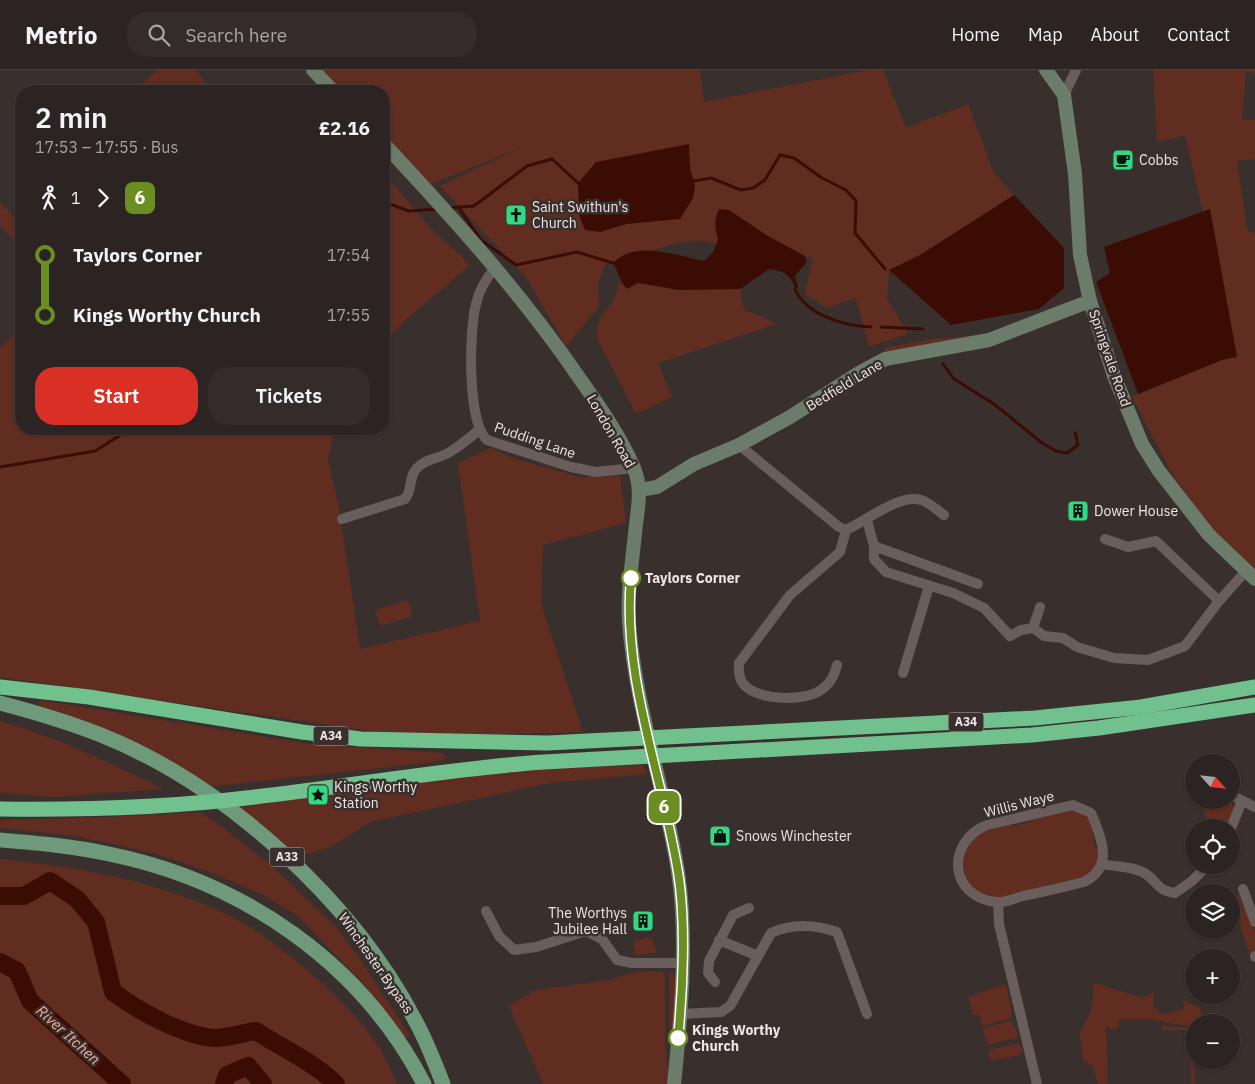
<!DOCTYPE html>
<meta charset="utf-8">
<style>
:root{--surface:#2b2422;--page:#332c2a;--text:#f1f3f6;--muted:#a6a4a5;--line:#474140;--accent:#d93025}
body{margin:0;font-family:"IBM Plex Sans",sans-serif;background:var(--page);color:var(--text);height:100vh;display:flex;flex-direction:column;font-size:19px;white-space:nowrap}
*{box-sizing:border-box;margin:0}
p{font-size:16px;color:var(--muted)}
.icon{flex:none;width:28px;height:28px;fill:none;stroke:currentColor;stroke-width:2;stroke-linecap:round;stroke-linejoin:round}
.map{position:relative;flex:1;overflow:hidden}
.side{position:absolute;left:15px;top:15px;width:375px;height:350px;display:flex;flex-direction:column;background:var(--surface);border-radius:20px;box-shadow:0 1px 4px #0004,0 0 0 1px var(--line)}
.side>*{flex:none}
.badge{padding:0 10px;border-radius:8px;font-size:18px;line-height:32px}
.needle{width:32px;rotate:117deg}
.buttons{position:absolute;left:1185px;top:684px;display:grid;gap:10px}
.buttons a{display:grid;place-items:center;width:55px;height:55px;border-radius:50%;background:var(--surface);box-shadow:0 1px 4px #0004,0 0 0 1px var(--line);font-size:25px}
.map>.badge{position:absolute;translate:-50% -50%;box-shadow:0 0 0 2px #fff}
.legs{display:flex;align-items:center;gap:8px;height:55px;padding:0 20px;font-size:16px}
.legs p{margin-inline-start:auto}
.headline{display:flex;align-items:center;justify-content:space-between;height:85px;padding:0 20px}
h1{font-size:28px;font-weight:600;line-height:38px}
.button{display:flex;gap:10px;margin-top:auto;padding:10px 20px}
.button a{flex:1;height:58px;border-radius:20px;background:var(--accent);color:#fff;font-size:20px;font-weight:600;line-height:58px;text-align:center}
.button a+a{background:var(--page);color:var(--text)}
ul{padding:0 20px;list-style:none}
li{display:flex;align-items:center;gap:18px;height:60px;font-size:19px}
li i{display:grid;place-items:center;width:8px;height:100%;margin:0 6px;background:currentColor}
li i::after{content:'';width:12px;height:12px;margin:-6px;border:4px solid;border-radius:50%;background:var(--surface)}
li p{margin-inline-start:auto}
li:first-child i{background:linear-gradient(#0000 50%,currentColor 0)}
li:last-child i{background:linear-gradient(currentColor 50%,#0000 0)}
header{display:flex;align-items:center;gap:30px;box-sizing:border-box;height:70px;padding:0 25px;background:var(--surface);border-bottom:1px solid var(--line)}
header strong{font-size:24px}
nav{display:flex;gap:28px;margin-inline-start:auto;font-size:18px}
.search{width:350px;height:45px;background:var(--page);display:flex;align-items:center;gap:12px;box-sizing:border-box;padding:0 18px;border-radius:20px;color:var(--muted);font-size:19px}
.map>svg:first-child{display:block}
.green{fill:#622d21}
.water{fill:#3b0c03}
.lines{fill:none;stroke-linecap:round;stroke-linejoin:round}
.stream{stroke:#3b0c03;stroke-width:3}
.river{stroke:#3b0c03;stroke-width:18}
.street{stroke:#695e5b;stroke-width:10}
.secondary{stroke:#6b7c6a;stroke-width:14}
.primary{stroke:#6e997a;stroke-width:15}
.highway{stroke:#71c18e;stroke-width:15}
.line-1-casing{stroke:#fff;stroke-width:11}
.line-1{stroke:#6b8e23;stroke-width:8}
.stop-1-dot{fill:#fff;stroke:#6b8e23;stroke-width:2.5}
.labels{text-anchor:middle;stroke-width:5;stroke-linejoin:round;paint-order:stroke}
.shield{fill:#39302d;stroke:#b7afae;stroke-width:1}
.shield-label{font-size:12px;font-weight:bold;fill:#ede6e5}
.poi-label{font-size:14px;fill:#ede6e5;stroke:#39302d;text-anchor:start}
.street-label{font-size:14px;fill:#ede6e5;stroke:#39302d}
.stop-label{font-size:14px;font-weight:bold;fill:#ede6e5;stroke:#39302d;text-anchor:start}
.water-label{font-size:15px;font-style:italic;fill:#f9ad9b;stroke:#39302d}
</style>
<header>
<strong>Metrio</strong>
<div class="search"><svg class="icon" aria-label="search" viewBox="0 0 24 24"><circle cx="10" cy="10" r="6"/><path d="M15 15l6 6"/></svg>Search here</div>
<nav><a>Home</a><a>Map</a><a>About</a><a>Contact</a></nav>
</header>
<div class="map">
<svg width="1255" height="1014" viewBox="0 0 1255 1014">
<rect width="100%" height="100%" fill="#39302d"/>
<g class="green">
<path d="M157 0H195L213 21H135Z"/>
<path d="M313 0H700L704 32 868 0H883L906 58 968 34 994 103 1014 125 920 185 889 200 887 228 908 264 869 277 856 228 827 238 805 224 813 188 703 171 677 173 605 195 598 213 599 236 566 276 526 207 440 116 527 75 424 117 384 74V21H333Z"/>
<path d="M1153 0H1255V4L1246 1 1242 50H1255V89L1237 91 1247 160 1255 163V505L1217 467 1172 404 1132 327 1222 290 1237 287 1210 139 1203 142 1185 65 1157 72Z"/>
<path d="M384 103 430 158 463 187 469 196 408 248 384 272Z"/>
<path d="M0 132 21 155V178L0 155Z"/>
<path d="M620 211 627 219 638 213 679 220 740 219 744 240 764 247 776 254 658 293 672 327 636 344 598 270C595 245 606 245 615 227 617 222 618 216 620 211Z"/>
<path d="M21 258V359H335L328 389 339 438 360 579 480 551 458 393 491 378 515 389 580 407 620 406 626 453 543 475 541 534 583 662 404 666 0 607V278Z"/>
<path d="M969 266 972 268 887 284 884 278 933 269Z"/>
<path d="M408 530 413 546 380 556 375 540Z"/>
<path d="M39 630 310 674 442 683 447 688 435 692 206 717 39 637Z"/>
<path d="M0 651C57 667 110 693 163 719L55 727 0 723Z"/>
<path d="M644 695 647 704 550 713 370 752 331 777 292 788 234 738 506 700Z"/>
<path d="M1200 730H1231L1234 740 1226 757H1210Z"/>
<path d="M1072 739C1097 750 1090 754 1095 777L1099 779C1098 790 1096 799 1086 806L998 828 978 822 968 813 962 789 968 772 984 762 1009 754 1014 756 1031 752 1032 748Z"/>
<path d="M198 742 217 753 274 798 336 857 360 889 410 966 405 969 368 919 297 845 263 825 215 804 154 783 76 766 0 758V750L107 747Z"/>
<path d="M0 789C79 797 160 811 232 847 260 861 291 886 315 907 339 928 361 950 379 977 386 988 391 1002 398 1014H0Z"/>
<path d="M1238 824 1255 862V884L1251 888 1233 833Z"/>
<path d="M650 867 654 872 656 883 635 885 633 871Z"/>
<path d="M671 900 676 910 672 975 670 974 669 908Z"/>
<path d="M661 901 665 905V978L668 994 667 1014H543L509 936 536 920 610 910 636 902Z"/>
<path d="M1094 913 1143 928 1154 922 1153 936 1162 945 1185 938 1183 930H1185L1187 933 1199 937 1205 952H1194V957L1149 949H1119L1118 958 1114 960 1106 956 1108 1014H1098L1093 997 1083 990 1080 963 1091 941Z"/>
<path d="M1006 914 1011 937V948L982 956 979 944 973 945 968 927Z"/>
<path d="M1012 951 1019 967 988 975 982 958Z"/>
<path d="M1162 956 1193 958 1195 1014H1191L1190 960H1162Z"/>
<path d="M1020 973 1022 984 991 991 988 983 990 980Z"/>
</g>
<g class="water">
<path d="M689 74 690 98 695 116 693 128 680 149 626 154 600 162 585 160 579 145 578 113 596 92Z"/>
<path d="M1014 125 1064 178V218L1039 239 951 255 889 200 920 185Z"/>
<path d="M719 139 729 140 768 166 805 186 807 192 795 206 798 217 796 219C789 204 786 202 769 199L740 219 679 220 638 213 627 219C619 211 619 202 613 193 636 169 677 186 704 191L713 182 718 170C715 158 714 150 719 139Z"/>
<path d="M1210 139 1237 287 1222 290 1138 324 1096 212 1110 203 1104 177Z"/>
</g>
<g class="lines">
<g class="stream">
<path d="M694 111 711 108 741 120 753 118 765 110 780 85 794 88 822 108 846 120 856 131 855 163 885 199"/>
<path d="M384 132 409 141 438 139"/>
<path d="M458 137 481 170 516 195 577 182 613 193"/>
<path d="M450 138 474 136 527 96 552 89 578 113"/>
<path d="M795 219C806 245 844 256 871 257"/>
<path d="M881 257 923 259"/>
<path d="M943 294 954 309 994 334 1042 373 1056 381 1067 383 1078 375 1075 363"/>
<path d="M226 359H228"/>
<path d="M0 397 95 381 130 359"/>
</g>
<g class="river">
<path d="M0 826H24L50 811 77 829 96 852 113 922C137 940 183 966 214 968 227 968 243 963 256 961 283 979 314 992 336 1014"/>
<path d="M0 892 17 901 30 931 122 1014"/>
<path d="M224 1014 227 1005 248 996 263 1014"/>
</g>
<g class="street">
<path d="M1064 25 1076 0"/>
<path d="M496 197C487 207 479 221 476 234 469 261 467 352 487 370L571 397 596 402 634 398"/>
<path d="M739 375 839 457 846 460"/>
<path d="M342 449 405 429C413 420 408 407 417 398 425 389 438 389 448 383 459 377 469 368 479 360"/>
<path d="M867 450 874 476V489L886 502 953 523 984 538 1010 566 1021 560 1033 558"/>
<path d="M1105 469 1128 477 1156 471 1219 531"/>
<path d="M874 476 978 514"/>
<path d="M1040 537 1033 558 1044 566 1063 568 1077 577 1114 588 1148 590 1185 576 1219 531 1246 501"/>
<path d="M837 595C834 606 831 613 821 620 805 632 753 631 742 612 738 606 739 599 739 593L790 525 840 482 846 460C866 451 900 423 921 430 929 432 938 441 944 445"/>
<path d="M903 603 929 516"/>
<path d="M1231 725 1255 737"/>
<path d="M1073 735 1091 743C1102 768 1114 797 1084 812 1063 817 1043 822 1023 826 1015 828 1005 833 997 832 949 828 945 772 987 755Z"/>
<path d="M1231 758 1242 731"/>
<path d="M1102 794C1115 797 1134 796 1146 804 1158 812 1156 820 1175 823L1192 811 1208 795"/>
<path d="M1243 819 1255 852"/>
<path d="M998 832 999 854 1037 1014"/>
<path d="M486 841 499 866 514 880 536 877 586 861 602 869 617 890 632 893H681"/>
<path d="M719 870 758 886"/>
<path d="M1255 886V887"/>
<path d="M715 912 708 903 709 891 733 845 749 838"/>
<path d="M680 944 721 942 730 936 771 863C792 853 816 855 837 862L867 944"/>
</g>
<g class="secondary">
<path d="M313 0 333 21"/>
<path d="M1046 0 1064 25 1075 104 1080 185 1090 231 1114 306 1142 374 1159 401 1209 465 1255 509"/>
<path d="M384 74C454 149 522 224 580 309 599 336 621 367 634 398 643 420 637 441 635 464 632 493 627 523 629 552 635 637 665 718 678 802 688 866 681 949 674 1014"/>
<path d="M639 420 657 417 694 394 739 375 790 347 859 303 885 289 989 270 1090 231"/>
</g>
<g class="primary">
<path d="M0 633C34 642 68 652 101 665 226 715 354 832 416 952 427 972 435 993 443 1014"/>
<path d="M0 770C36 773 73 776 109 784 242 811 361 892 424 1014"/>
</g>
<g class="highway">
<path d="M0 617 89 627 302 662 361 669 548 673 1035 648 1141 637 1255 617"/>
<path d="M0 739C82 740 165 738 246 728 346 717 444 699 544 692L1032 665 1099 658 1255 635"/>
</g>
</g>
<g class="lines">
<g class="line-1-casing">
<path id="line-1" d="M631 508C622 608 662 704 678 802 686 850 683 919 678 968"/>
</g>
<use href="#line-1" class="line-1"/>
</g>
<defs>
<g id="cafe-square" transform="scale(1.125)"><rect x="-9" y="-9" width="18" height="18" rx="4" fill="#32d882" stroke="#39302d"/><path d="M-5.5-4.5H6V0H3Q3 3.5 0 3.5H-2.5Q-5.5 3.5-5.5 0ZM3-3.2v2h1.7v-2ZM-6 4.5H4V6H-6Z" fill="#111"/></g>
<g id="church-square" transform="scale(1.125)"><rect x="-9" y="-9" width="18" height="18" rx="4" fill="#32d882" stroke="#39302d"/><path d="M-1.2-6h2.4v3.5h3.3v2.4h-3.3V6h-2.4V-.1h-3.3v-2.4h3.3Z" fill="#111"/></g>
<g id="building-square" transform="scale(1.125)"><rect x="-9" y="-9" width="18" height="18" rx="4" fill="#32d882" stroke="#39302d"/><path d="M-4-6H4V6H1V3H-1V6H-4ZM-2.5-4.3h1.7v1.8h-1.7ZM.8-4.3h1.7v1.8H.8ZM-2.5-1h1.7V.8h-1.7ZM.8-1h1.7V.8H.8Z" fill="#111"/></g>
<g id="sight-square" transform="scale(1.125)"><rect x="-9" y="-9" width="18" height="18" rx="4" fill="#32d882" stroke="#39302d"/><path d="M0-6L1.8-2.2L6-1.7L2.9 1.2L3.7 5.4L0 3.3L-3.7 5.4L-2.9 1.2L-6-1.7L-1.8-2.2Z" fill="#111"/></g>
<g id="shop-square" transform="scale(1.125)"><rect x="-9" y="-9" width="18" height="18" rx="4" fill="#32d882" stroke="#39302d"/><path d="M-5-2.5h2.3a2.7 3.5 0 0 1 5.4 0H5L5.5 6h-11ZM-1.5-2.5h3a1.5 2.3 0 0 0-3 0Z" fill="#111"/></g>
</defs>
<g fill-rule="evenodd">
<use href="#cafe-square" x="1123" y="90"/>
<use href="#church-square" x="516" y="145"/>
<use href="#building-square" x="1078" y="441"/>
<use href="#sight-square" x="318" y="725"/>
<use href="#shop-square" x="720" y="766"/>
<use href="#building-square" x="643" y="851"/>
</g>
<g class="stop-1-dot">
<circle cx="631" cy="508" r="9"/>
<circle cx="678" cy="968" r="9"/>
</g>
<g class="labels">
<g class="shield">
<rect x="948.5" y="642.5" width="35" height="19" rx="4"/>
<rect x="313.5" y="656.5" width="35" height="19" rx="4"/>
<rect x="269.5" y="777.5" width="35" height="19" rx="4"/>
</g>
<g class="shield-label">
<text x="966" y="656">A34</text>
<text x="331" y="670">A34</text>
<text x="287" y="791">A33</text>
</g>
<g class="poi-label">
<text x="1139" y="95">Cobbs</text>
<text x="532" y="142">Saint Swithun's<tspan x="532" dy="16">Church</tspan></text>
<text x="1094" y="446">Dower House</text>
<text x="334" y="722">Kings Worthy<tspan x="334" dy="16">Station</tspan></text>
<text x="736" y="771">Snows Winchester</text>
<text x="627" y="848" text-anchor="end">The Worthys<tspan x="627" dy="16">Jubilee Hall</tspan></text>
</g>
<g class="street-label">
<text transform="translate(1110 288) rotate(71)" y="5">Springvale Road</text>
<text transform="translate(844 315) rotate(-31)" y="5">Bedfield Lane</text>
<text transform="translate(611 361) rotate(60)" y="5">London Road</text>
<text transform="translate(535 370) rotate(19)" y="5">Pudding Lane</text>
<text transform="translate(1019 734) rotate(-14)" y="5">Willis Waye</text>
<text transform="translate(376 893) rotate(55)" y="5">Winchester Bypass</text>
</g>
<g class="stop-label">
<text x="645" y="513">Taylors Corner</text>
<text x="692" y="965">Kings Worthy<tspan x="692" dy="16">Church</tspan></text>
</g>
<g class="water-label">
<text transform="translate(68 965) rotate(42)" y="5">River Itchen</text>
</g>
</g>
</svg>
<div class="buttons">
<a><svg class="needle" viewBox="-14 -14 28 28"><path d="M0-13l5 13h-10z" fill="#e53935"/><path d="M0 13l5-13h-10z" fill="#a6a4a5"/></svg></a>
<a><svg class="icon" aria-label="locate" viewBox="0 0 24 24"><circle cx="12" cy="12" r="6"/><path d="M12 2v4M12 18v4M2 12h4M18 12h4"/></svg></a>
<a><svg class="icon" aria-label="layers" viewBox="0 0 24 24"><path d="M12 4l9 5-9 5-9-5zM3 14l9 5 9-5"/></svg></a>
<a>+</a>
<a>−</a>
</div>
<b class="badge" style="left:664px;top:737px;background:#6b8e23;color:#fff">6</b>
<section class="side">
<div class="headline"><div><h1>2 min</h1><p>17:53 – 17:55 · Bus</p></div><b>£2.16</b></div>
<div class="legs"><svg class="icon" aria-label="walk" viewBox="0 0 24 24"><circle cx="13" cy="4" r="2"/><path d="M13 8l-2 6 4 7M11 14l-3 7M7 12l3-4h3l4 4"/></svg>1<svg class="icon" aria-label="forward" viewBox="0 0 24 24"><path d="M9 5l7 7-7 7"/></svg><b class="badge" style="background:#6b8e23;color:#fff">6</b></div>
<ul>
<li><i style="color:#6b8e23"></i><b>Taylors Corner</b><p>17:54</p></li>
<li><i style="color:#6b8e23"></i><b>Kings Worthy Church</b><p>17:55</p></li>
</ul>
<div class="button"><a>Start</a><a>Tickets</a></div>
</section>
</div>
